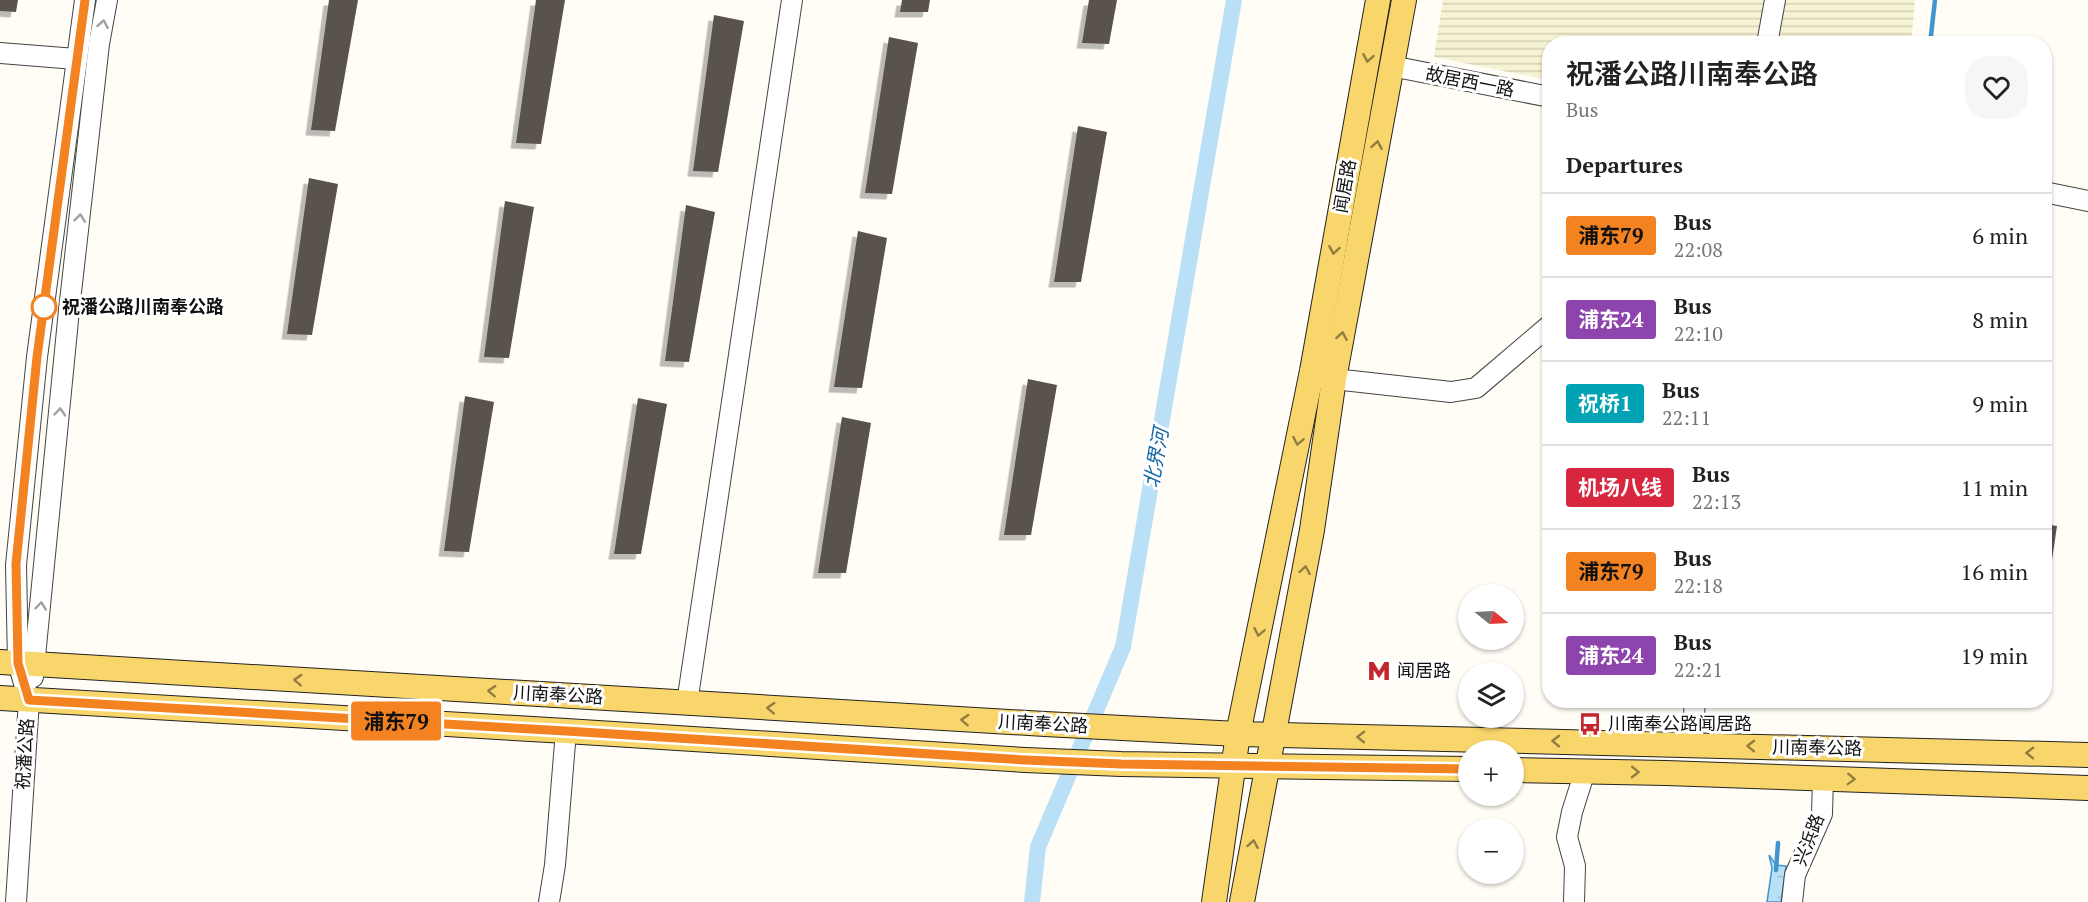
<!DOCTYPE html>
<meta charset="utf-8">
<style>
:root{--surface:#fff;--page:#f6f6f6;--text:#222;--muted:#767676;--line:#e0e0e0}
body{margin:0;font-family:"PT Serif","Noto Sans SC",serif;background:var(--page);color:var(--text);height:100vh;display:flex;flex-direction:column;font-size:22px;white-space:nowrap}
*{box-sizing:border-box;margin:0}
p{font-size:20px;color:var(--muted)}
.icon{flex:none;width:33px;height:33px;fill:none;stroke:currentColor;stroke-width:2;stroke-linecap:round;stroke-linejoin:round}
.map{position:relative;flex:1;overflow:hidden}
.panel{position:absolute;left:1542px;top:36px;width:510px;height:672px;display:flex;flex-direction:column;background:var(--surface);border-radius:24px;box-shadow:0 2px 4px #0004}
.panel>*{flex:none}
.badge{padding:0 12px;border-radius:4px;font-size:21px;line-height:39px}
.needle{width:39px;rotate:108deg}
.controls{position:absolute;left:1458px;top:584px;display:grid;gap:12px}
.controls a{display:grid;place-items:center;width:66px;height:66px;border-radius:50%;background:var(--surface);box-shadow:0 2px 4px #0004;font-size:30px}
.map>.badge{position:absolute;translate:-50% -50%;box-shadow:0 0 0 3px #fff}
h2{padding:0 24px;font-size:22px;line-height:54px}
.round{display:grid;place-items:center;flex:none;width:63px;height:63px;border-radius:24px;background:var(--page)}
.headline{display:flex;align-items:center;justify-content:space-between;height:102px;padding:0 24px}
h1{font-size:28px;font-weight:600;line-height:45px}
ul{padding:0;list-style:none}
li{display:flex;align-items:center;gap:18px;height:84px;padding:0 24px;border-top:2px solid var(--line)}
li div{flex:1}
li b{display:block;font-size:22px}
li em{font-style:normal}
li .badge{min-width:66px;font-weight:700;text-align:center}
.map>svg:first-child{display:block}
.farmland{fill:url(#farmland-rules)}
.water{fill:url(#water-ripples);stroke:#3f96cf;stroke-width:1.5}
.lines{fill:none;stroke-linecap:round;stroke-linejoin:round}
.stream{stroke:#3f96cf;stroke-width:4.5}
.canal{stroke:#b9e0f7;stroke-width:16}
.building{fill:#5a524d;filter:url(#shadow)}
.minor-casing{stroke:#444;stroke-width:22}
.major-casing{stroke:#222;stroke-width:26}
.minor{stroke:#fff;stroke-width:20}
.major{stroke:#f9d66b;stroke-width:24}
.oneway{stroke:#a0a0a0}
.oneway2{stroke:#917d42}
.line-casing{stroke:#fff;stroke-width:14}
.line{stroke:#f58220;stroke-width:9}
.stop-dot{fill:#fff;stroke:#f58220;stroke-width:3}
.labels{text-anchor:middle;stroke-width:6;stroke-linejoin:round;paint-order:stroke}
.street-label{font-size:18px;fill:#111;stroke:#fff}
.stop-label{font-size:18px;font-weight:bold;fill:#111;stroke:#fff;text-anchor:start}
.poi-label{font-size:18px;fill:#111;stroke:#fff;text-anchor:start}
.water-label{font-size:20px;font-style:italic;fill:#1768a6;stroke:#fff}
</style>
<div class="map">
<svg width="2088" height="902" viewBox="0 0 2088 902">
<defs>
<pattern id="farmland-rules" width="6" height="5" patternUnits="userSpaceOnUse" patternTransform="scale(1.5)"><rect width="6" height="5" fill="#f6f3d4"/><path d="M0 2.5h6" fill="none" stroke="#d2cfb5"/></pattern>
<pattern id="water-ripples" width="26" height="14" patternUnits="userSpaceOnUse" patternTransform="scale(1.5)"><rect width="26" height="14" fill="#b9e0f7"/><path d="M2 4q2-2 4 0t4 0M15 11q2-2 4 0t4 0" fill="none" stroke="#9ebfd3"/></pattern>
<filter id="shadow"><feDropShadow dx="-5.5" dy="5.5" stdDeviation="0" flood-color="#0004"/></filter>
</defs>
<rect width="100%" height="100%" fill="#fffdf5"/>
<g class="farmland">
<path d="M1443 0H1768L1761 43 1550 44 1549 80 1434 57Z"/>
<path d="M1784 0H1915L1911 43 1777 44Z"/>
</g>
<path class="water" d="M1769 855 1776 865 1786 866 1781 902H1767L1772 868Z"/>
<g class="lines">
<g class="stream">
<path d="M1930 44 1935 0"/>
<path d="M1776 870 1778 843"/>
</g>
<path class="canal" d="M1032 902 1038 847 1123 647 1234 0"/>
</g>
<g class="building">
<path d="M0 0H18L16 12 0 11Z"/>
<path d="M329 0H358L335 131 311 130Z"/>
<path d="M536 0H565L541 144 516 143Z"/>
<path d="M902 0H930L928 12H900Z"/>
<path d="M1089 0H1117L1109 44 1082 43Z"/>
<path d="M714 15 744 21 718 172 693 171Z"/>
<path d="M889 37 918 43 892 194 865 193Z"/>
<path d="M1078 126 1107 132 1081 282H1054Z"/>
<path d="M309 178 338 184 312 335 287 334Z"/>
<path d="M505 201 534 207 509 358 484 357Z"/>
<path d="M686 205 715 212 689 362 665 361Z"/>
<path d="M858 231 887 238 862 388 834 387Z"/>
<path d="M1028 379 1057 385 1031 535H1004Z"/>
<path d="M465 396 494 402 469 552 444 551Z"/>
<path d="M638 398 667 404 641 554H614Z"/>
<path d="M842 417 871 423 846 573H818Z"/>
<path d="M2044 524 2057 526 2049 580 2044 579Z"/>
</g>
<g class="lines">
<g class="minor-casing">
<g id="minor">
<path d="M1767 44 1775 0"/>
<path d="M0 53 76 59"/>
<path d="M1391 66 1550 97"/>
<path d="M2044 192 2088 201"/>
<path d="M1320 374 1334 379 1451 392 1476 388 1550 325"/>
<path d="M33 677 69 310 99 44 107 0"/>
<path d="M687 703 792 0"/>
<path d="M1692 745 1695 700"/>
<path d="M16 902 29 700 18 663 16 565 37 357 85 0"/>
<path d="M549 902 555 865 566 731"/>
<path d="M1574 902 1575 866 1567 837 1572 812 1585 771"/>
<path d="M1792 902 1795 875 1822 814 1823 778"/>
</g>
</g>
<g class="major-casing">
<g id="major">
<path d="M0 662 1045 724 1238 734 2088 755"/>
<path d="M0 698 566 731 1025 760 1121 764 1468 769"/>
<path d="M1514 770 1666 773 2088 788"/>
<path d="M1214 902 1238 734 1312 371 1378 0"/>
<path d="M1242 902 1312 530 1334 379 1404 0"/>
</g>
</g>
<use href="#minor" class="minor"/>
<use href="#major" class="major"/>
</g>
<defs><path id="oneway-chevron" d="M-2-3.5L2.5 0L-2 3.5" fill="none" stroke-width="1.6" stroke-linecap="round" stroke-linejoin="round" transform="scale(1.5)"/></defs>
<g class="oneway">
<use href="#oneway-chevron" transform="translate(103 24) rotate(-80)"/>
<use href="#oneway-chevron" transform="translate(80 218) rotate(-84)"/>
<use href="#oneway-chevron" transform="translate(60 412) rotate(-85)"/>
<use href="#oneway-chevron" transform="translate(41 606) rotate(-84)"/>
</g>
<g class="oneway2">
<use href="#oneway-chevron" transform="translate(1368 58) rotate(100)"/>
<use href="#oneway-chevron" transform="translate(1377 145) rotate(-80)"/>
<use href="#oneway-chevron" transform="translate(1334 250) rotate(100)"/>
<use href="#oneway-chevron" transform="translate(1342 336) rotate(-80)"/>
<use href="#oneway-chevron" transform="translate(1298 441) rotate(101)"/>
<use href="#oneway-chevron" transform="translate(1305 570) rotate(-80)"/>
<use href="#oneway-chevron" transform="translate(1259 632) rotate(101)"/>
<use href="#oneway-chevron" transform="translate(298 680) rotate(-177)"/>
<use href="#oneway-chevron" transform="translate(492 691) rotate(-177)"/>
<use href="#oneway-chevron" transform="translate(771 708) rotate(-177)"/>
<use href="#oneway-chevron" transform="translate(965 720) rotate(-177)"/>
<use href="#oneway-chevron" transform="translate(1361 737) rotate(-179)"/>
<use href="#oneway-chevron" transform="translate(1556 741) rotate(-179)"/>
<use href="#oneway-chevron" transform="translate(1751 746) rotate(-179)"/>
<use href="#oneway-chevron" transform="translate(2030 753) rotate(-179)"/>
<use href="#oneway-chevron" transform="translate(1635 772) rotate(1)"/>
<use href="#oneway-chevron" transform="translate(1851 779) rotate(2)"/>
<use href="#oneway-chevron" transform="translate(1253 844) rotate(-80)"/>
</g>
<g class="lines">
<g class="line-casing">
<path id="line" d="M85 0 37 357 16 564 18 663 29 700 566 731 1025 760 1121 764 1468 769"/>
</g>
<use href="#line" class="line"/>
</g>
<defs>
<g id="metro-bare" transform="scale(1.8)"><path d="M-5.5 5V-5H-3L0 0L3-5H5.5V5H3V-.5L0 4L-3-.5V5Z" fill="#c4262e" stroke="#fff" stroke-width="2.5" paint-order="stroke"/></g>
<g id="bus-bare" transform="scale(1.8)"><path d="M-5-6H5V4H4V6H2V4H-2V6H-4V4H-5ZM-3.5-4V0h7V-4ZM-3.5 1.2v1.5H-2V1.2ZM2 1.2v1.5H3.5V1.2Z" fill="#c4262e" stroke="#fff" stroke-width="2.5" paint-order="stroke"/></g>
</defs>
<g fill-rule="evenodd">
<use href="#metro-bare" x="1379" y="671"/>
<use href="#bus-bare" x="1590" y="724"/>
</g>
<circle class="stop-dot" cx="44" cy="307" r="12"/>
<g class="labels">
<g class="street-label">
<text transform="translate(1470 82) rotate(11)" y="6">故居西一路</text>
<text transform="translate(1345 186) rotate(-80)" y="6">闻居路</text>
<text transform="translate(558 695) rotate(3)" y="6">川南奉公路</text>
<text transform="translate(1043 724) rotate(3)" y="6">川南奉公路</text>
<text transform="translate(1817 748) rotate(1)" y="6">川南奉公路</text>
<text transform="translate(25 754) rotate(-86)" y="6">祝潘公路</text>
<text transform="translate(1809 840) rotate(-69)" y="6">兴浜路</text>
</g>
<g class="stop-label">
<text x="62" y="313">祝潘公路川南奉公路</text>
</g>
<g class="poi-label">
<text x="1397" y="677">闻居路</text>
<text x="1608" y="730">川南奉公路闻居路</text>
</g>
<g class="water-label">
<text transform="translate(1156 458) rotate(-80)" y="7">北界河</text>
</g>
</g>
</svg>
<div class="controls">
<a><svg class="needle" viewBox="-14 -14 28 28"><path d="M0-13l5 13h-10z" fill="#e53935"/><path d="M0 13l5-13h-10z" fill="#767676"/></svg></a>
<a><svg class="icon" aria-label="layers" viewBox="0 0 24 24"><path d="M12 4l9 5-9 5-9-5zM3 14l9 5 9-5"/></svg></a>
<a>+</a>
<a>−</a>
</div>
<b class="badge" style="left:396px;top:721px;background:#f58220;color:#111">浦东79</b>
<section class="panel">
<div class="headline"><div><h1>祝潘公路川南奉公路</h1><p>Bus</p></div><a class="round"><svg class="icon" aria-label="heart" viewBox="0 0 24 24"><path d="M12 20l-8-8c-3-5 5-10 8-4 3-6 11-1 8 4z"/></svg></a></div>
<h2>Departures</h2>
<ul>
<li><span class="badge" style="background:#f58220;color:#111">浦东79</span><div><b>Bus</b><p>22:08</p></div><em>6 min</em></li>
<li><span class="badge" style="background:#8e44ad;color:#fff">浦东24</span><div><b>Bus</b><p>22:10</p></div><em>8 min</em></li>
<li><span class="badge" style="background:#00a3b4;color:#fff">祝桥1</span><div><b>Bus</b><p>22:11</p></div><em>9 min</em></li>
<li><span class="badge" style="background:#d7263d;color:#fff">机场八线</span><div><b>Bus</b><p>22:13</p></div><em>11 min</em></li>
<li><span class="badge" style="background:#f58220;color:#111">浦东79</span><div><b>Bus</b><p>22:18</p></div><em>16 min</em></li>
<li><span class="badge" style="background:#8e44ad;color:#fff">浦东24</span><div><b>Bus</b><p>22:21</p></div><em>19 min</em></li>
</ul>
</section>
</div>
